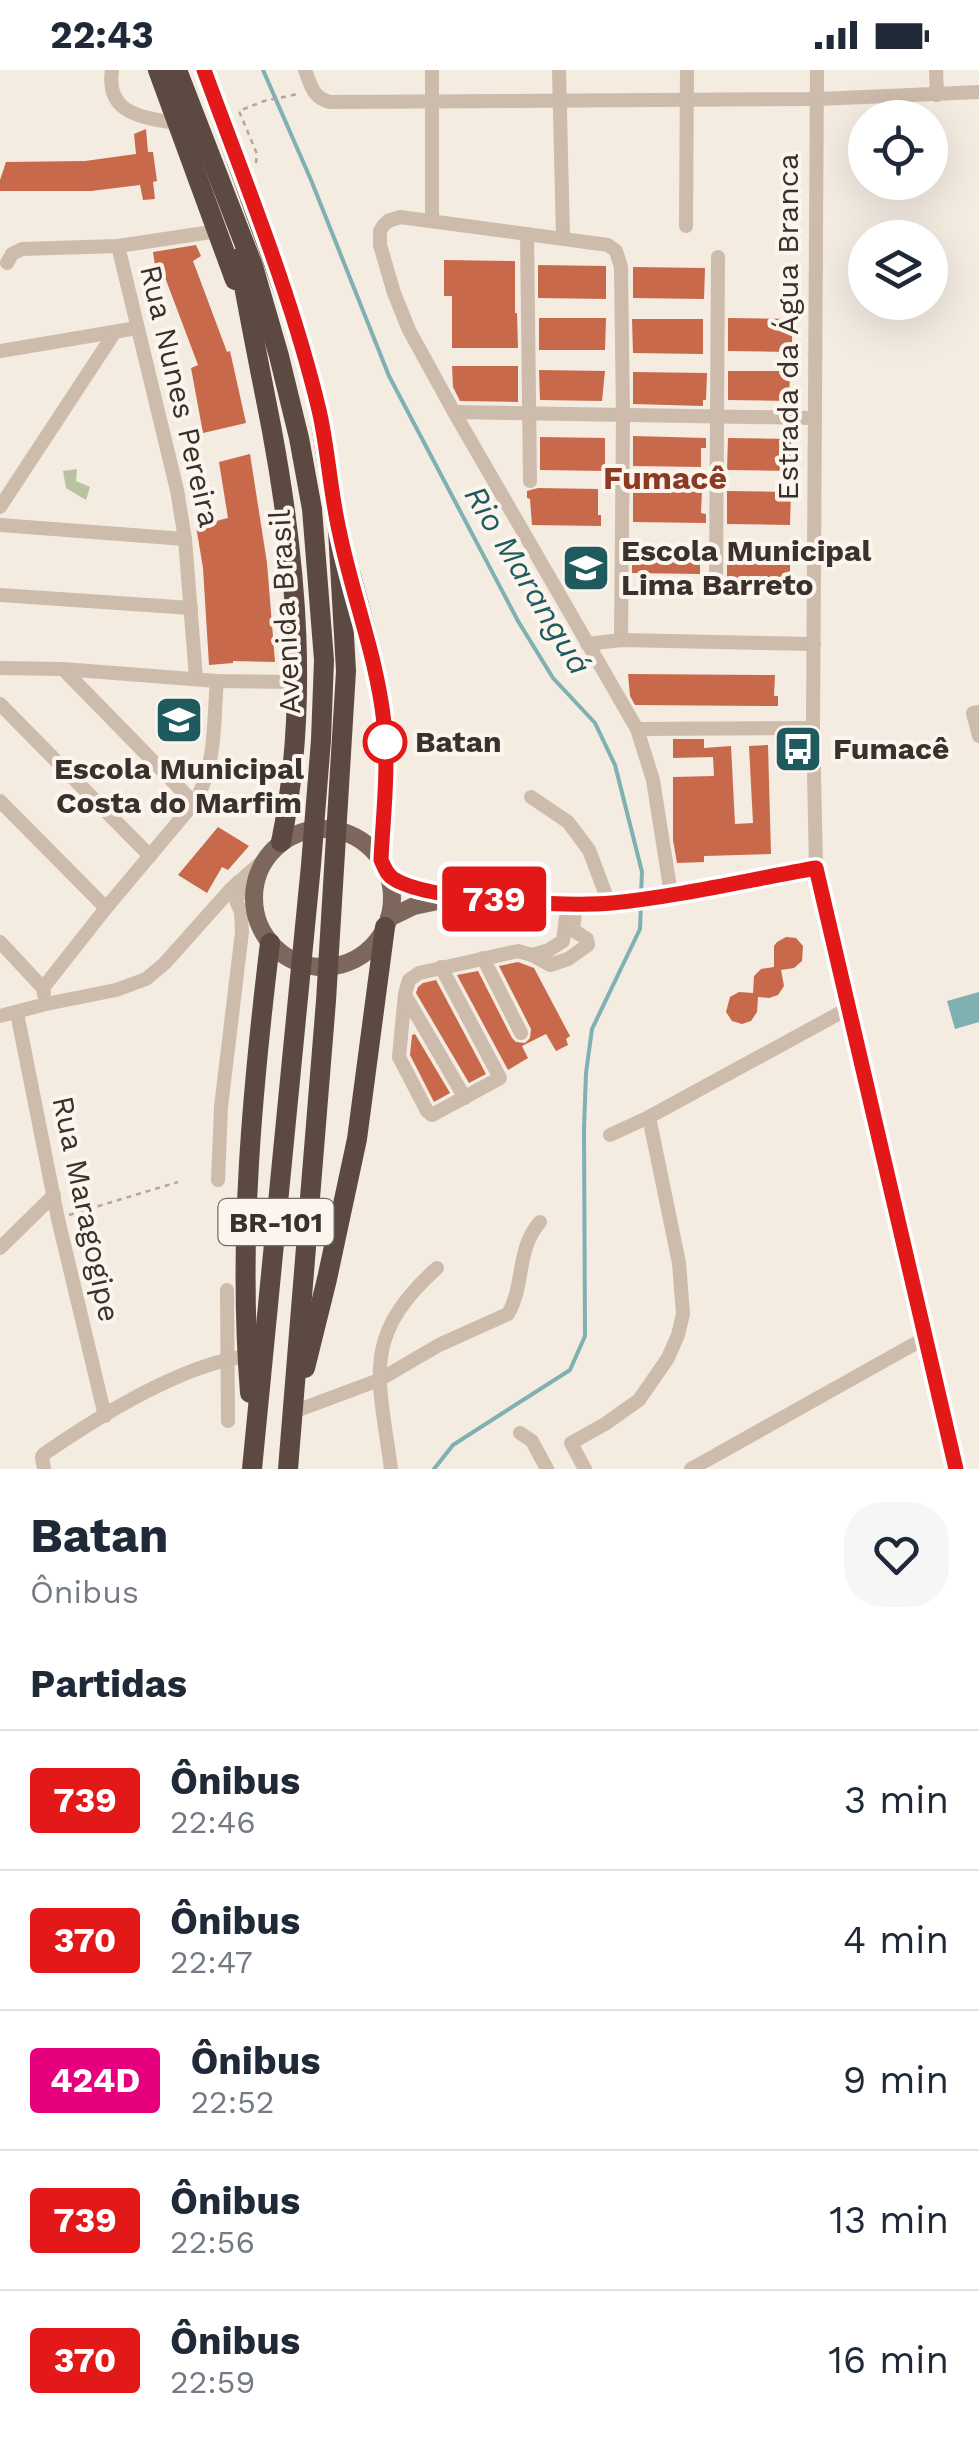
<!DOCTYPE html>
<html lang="pt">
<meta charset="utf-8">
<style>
:root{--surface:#fff;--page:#f6f6f7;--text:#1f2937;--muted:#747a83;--line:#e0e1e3}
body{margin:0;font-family:"Work Sans",sans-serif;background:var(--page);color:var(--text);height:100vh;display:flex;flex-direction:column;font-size:38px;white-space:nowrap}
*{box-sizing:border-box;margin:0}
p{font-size:32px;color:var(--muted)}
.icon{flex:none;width:55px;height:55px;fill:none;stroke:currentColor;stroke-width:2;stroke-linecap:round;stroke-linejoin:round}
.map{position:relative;height:1399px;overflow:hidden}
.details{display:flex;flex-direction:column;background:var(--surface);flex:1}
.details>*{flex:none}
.badge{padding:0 20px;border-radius:8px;font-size:35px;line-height:65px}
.tools{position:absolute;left:848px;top:30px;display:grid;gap:20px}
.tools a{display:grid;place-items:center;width:100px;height:100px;border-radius:50%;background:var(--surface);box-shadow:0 10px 40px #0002;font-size:50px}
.map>.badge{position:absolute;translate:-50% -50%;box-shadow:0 0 0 5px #fff}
h2{padding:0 30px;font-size:38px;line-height:90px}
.round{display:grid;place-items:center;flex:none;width:105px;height:105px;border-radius:40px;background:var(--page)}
.summary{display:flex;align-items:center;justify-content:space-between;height:170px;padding:0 30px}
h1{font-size:48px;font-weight:700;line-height:75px}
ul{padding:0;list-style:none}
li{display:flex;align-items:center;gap:30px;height:140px;padding:0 30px;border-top:2px solid var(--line)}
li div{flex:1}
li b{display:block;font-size:38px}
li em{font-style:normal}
li .badge{min-width:110px;font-weight:700;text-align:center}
.status{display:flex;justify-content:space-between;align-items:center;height:70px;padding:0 50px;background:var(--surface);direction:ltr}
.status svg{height:28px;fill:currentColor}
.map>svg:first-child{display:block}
.green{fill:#b8c4a0}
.water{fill:#7fb0b2}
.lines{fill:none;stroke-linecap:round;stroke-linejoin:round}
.stream{stroke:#7fb0b2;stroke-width:4}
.building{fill:#c8694b}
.path{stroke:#b9a596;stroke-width:2.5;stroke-dasharray:5 5;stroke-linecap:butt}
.minor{stroke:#cdbbac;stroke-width:14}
.major{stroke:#7d675c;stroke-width:18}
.highway{stroke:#5c4a42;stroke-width:20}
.line-casing{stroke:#fff;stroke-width:22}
.line{stroke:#e31919;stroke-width:15}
.stop-dot{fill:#fff;stroke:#e31919;stroke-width:5}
.labels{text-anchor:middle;stroke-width:8;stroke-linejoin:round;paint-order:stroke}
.shield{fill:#fbf5ee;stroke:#756b66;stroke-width:2.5}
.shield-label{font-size:28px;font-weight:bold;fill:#3b302b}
.street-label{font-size:30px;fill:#3b302b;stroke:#fbf5ee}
.poi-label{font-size:30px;font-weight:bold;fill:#3b302b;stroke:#fbf5ee;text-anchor:start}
.stop-label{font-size:30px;font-weight:bold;fill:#3b302b;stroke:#fbf5ee;text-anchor:start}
.neighbourhood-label{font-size:32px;font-weight:bold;fill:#8c3b22;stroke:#fbf5ee}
.water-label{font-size:32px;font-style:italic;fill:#1f5a5e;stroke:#fbf5ee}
</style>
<div class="status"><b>22:43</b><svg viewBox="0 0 49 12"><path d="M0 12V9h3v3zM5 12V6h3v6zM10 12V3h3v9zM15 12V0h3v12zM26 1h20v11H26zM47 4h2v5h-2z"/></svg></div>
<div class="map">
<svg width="979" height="1399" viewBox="0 0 979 1399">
<rect width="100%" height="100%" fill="#f4ebe1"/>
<path class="green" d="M77 399 76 411 90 417 86 430 66 418 63 401Z"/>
<path class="water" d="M979 922V952L955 959 947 931Z"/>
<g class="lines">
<g class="stream">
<path d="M263 0 311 110 389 306 518 551 553 608 595 653 615 695 642 802 641 825"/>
<path d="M434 1399 453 1375 570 1300 585 1266 584 1059 586 1003 592 959 640 859 641 835"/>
</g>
</g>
<g class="building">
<path d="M146 59 148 82H153L157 111 153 112 155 129 143 130 140 115 91 121H0V110L6 92 85 91 136 84 134 64Z"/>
<path d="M196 175 201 186 193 191 227 282 230 281 246 353 203 363 191 298 198 295 163 202 156 203 153 182Z"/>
<path d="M444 190 515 191V243H517L518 278H452V226H444Z"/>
<path d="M538 195 606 196V229L538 228Z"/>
<path d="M633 197 705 198 704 229 633 228Z"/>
<path d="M539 248H606L605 280H539Z"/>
<path d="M728 248 792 249V282L728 281Z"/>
<path d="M632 249H703V284L633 283Z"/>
<path d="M452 296H518V332L460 331 453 317Z"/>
<path d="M539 300 605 301 602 331 540 330Z"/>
<path d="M728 301H790L789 331 728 330Z"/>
<path d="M633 302 707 303 706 330H703V336L633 334Z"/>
<path d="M633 366 706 368V378H701V397L633 396Z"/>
<path d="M540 367 605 368V401L540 400Z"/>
<path d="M728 368 791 369V401L727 400Z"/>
<path d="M250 384 267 493 275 592 233 591V593L209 595 203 498 196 456 228 448 219 392Z"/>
<path d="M538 418 598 419V445H601V456L532 455 530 429 527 428V421Z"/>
<path d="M633 420 702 421 701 443 706 444V453L633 452Z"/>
<path d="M727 421 791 422 790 455 727 454Z"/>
<path d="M727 475 790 476V510L727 509Z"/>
<path d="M632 477 700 478V504L632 503Z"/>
<path d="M628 604 775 605 774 626H778V636L635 635 630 626Z"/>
<path d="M673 669H704V678L731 676 735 754 753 753 749 676 768 675 771 784 704 786V792L677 793 673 770V707L714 706 713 687 673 688Z"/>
<path d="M218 757 249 776 228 800 222 797 207 823 178 805Z"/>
<path d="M786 867 796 868 803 876 802 891 794 898 781 900 784 916 778 925 769 928 758 927 757 942 751 951 742 954 732 951 726 942 730 927 739 922 753 923 754 906 761 899 774 897V876L777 872Z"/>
<path d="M518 892 534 898 570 966 566 969 568 975 556 981 546 964 522 976 528 988 508 1000 457 905 478 901 512 968 516 972 525 973 530 968 531 959 499 896Z"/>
<path d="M436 910 486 1004 469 1013 416 923 418 917 423 913Z"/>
<path d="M415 964 450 1023 434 1032 410 985 412 965Z"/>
</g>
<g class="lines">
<g class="path">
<path d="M256 93 257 84 239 41 264 31 298 24"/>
<path d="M69 1145 178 1112"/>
</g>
<g class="minor">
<path d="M112 0C105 46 145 47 179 54"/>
<path d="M305 0C311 15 312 27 330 32L818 29 979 22"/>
<path d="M432 0V151"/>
<path d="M559 0 563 168"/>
<path d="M936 0 937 25"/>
<path d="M686 156 687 0"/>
<path d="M527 164 530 411"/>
<path d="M118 176 177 420 185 469 196 608"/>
<path d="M7 193 12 184 22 179 118 176 218 161"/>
<path d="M0 281 137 258"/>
<path d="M454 342 815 348"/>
<path d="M0 437 115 262"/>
<path d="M0 455 185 469"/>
<path d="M716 514 718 187"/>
<path d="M0 525 191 538"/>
<path d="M621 570 623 346 621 197 616 181 608 175 400 147 388 151 383 156 380 161V175L394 223 409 260 454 342 637 659 653 710 671 824"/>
<path d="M587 574 621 570 814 574"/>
<path d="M0 598 63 599 217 611 299 612"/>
<path d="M63 599 194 733"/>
<path d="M0 634 150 786"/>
<path d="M979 642 973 643 979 666"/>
<path d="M637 659 813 658"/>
<path d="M531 727 568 752 589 780 609 833"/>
<path d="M0 731 106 838"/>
<path d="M816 798 813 658 817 0"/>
<path d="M238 812 254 831"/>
<path d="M0 872 43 918 44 924"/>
<path d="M532 885 549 880 563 871 566 847"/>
<path d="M483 888 521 963"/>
<path d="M441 897 500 1008 432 1045 427 1041 399 987 405 924 409 910 419 903 518 881 532 885 550 895 568 889 588 875 587 869 573 860 576 834"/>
<path d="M43 918 106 838 194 733C217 695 213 654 217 611"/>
<path d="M405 925 465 1028"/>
<path d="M17 943 58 1149 105 1346"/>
<path d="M0 946 46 934 116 920 146 909 165 893 231 819 266 788"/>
<path d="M610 1065 649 1047 849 938"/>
<path d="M218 1110 221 1037 242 862 241 842 231 819"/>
<path d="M0 1178 54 1125"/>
<path d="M227 1220 228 1351"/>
<path d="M293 1342 379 1310 439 1275 508 1244C525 1215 516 1179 540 1152"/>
<path d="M520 1363 532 1371 547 1399"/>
<path d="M44 1399 42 1387 44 1384C99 1346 181 1295 247 1286"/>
<path d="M391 1399C379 1307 360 1267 437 1198"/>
<path d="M585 1399 571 1373 605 1354 639 1330 668 1288 678 1265 683 1244 679 1193 649 1047"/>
<path d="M691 1399 925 1268"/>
</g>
<g class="major">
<circle cx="323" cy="828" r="69"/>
<path d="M388 805 400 813 419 819 462 827 543 833H609L650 828 816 798 956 1399"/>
<path d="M389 848 414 836 447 829"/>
</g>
<g class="highway">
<path d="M158 0 235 210"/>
<path d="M177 0 253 196 279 286 299 368 312 439 324 590 321 670 311 795 252 1399"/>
<path d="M204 0 298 261 319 341 338 460 346 601 326 931 288 1399"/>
<path d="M239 188C249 246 261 304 272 361 297 496 309 637 281 772"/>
<path d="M351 505C364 555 380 606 384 658 388 702 383 746 381 790"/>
<path d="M305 1298 327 1209 357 1069 385 857"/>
<path d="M250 1323C238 1173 252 1022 270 873"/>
</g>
</g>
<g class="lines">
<g class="line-casing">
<path id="line" d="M204 0C245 112 291 223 319 340 328 379 330 420 339 460 352 525 377 587 384 653 389 699 383 745 381 790 385 798 386 804 394 809 428 831 570 837 612 833 680 826 748 810 816 798L956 1399"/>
</g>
<use href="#line" class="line"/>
</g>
<defs>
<g id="school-square" transform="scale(2.5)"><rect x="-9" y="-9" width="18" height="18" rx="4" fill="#1f5a5e" stroke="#fbf5ee"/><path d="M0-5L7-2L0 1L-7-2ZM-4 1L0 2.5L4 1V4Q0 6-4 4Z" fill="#fff"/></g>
<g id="bus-square" transform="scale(2.5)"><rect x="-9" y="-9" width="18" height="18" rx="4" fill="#1f5a5e" stroke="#fbf5ee"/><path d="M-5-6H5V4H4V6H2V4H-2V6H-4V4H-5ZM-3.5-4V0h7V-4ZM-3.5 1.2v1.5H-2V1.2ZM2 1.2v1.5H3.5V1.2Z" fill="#fff"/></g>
</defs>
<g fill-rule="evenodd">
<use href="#school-square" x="586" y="498"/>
<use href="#school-square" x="179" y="650"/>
<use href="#bus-square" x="798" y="679"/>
</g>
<circle class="stop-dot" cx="385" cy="672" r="20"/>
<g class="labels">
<rect class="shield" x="218.5" y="1129" width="115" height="46" rx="8"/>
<g class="shield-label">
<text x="276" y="1162">BR-101</text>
</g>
<g class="street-label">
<text transform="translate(788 257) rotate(-90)" y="10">Estrada da Água Branca</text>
<text transform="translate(180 326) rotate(77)" y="10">Rua Nunes Pereira</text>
<text transform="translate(285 542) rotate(-93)" y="10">Avenida Brasil</text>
<text transform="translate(86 1139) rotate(78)" y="10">Rua Maragogipe</text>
</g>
<g class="poi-label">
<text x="621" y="491">Escola Municipal<tspan x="621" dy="34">Lima Barreto</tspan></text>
<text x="833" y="689">Fumacê</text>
<text x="179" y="709" text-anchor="middle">Escola Municipal<tspan x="179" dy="34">Costa do Marfim</tspan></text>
</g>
<g class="stop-label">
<text x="415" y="682">Batan</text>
</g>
<g class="neighbourhood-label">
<text x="665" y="419">Fumacê</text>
</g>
<g class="water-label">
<text transform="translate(528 510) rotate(59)" y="11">Rio Maranguá</text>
</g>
</g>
</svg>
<div class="tools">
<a><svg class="icon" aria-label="locate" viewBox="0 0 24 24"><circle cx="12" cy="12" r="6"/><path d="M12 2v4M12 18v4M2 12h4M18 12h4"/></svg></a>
<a><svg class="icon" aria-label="layers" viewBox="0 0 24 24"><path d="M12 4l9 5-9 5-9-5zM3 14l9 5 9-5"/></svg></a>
</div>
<b class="badge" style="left:494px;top:829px;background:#e31919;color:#fff">739</b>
</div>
<section class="details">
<div class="summary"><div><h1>Batan</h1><p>Ônibus</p></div><a class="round"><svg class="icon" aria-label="heart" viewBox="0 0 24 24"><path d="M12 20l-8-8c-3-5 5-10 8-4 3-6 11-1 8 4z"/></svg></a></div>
<h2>Partidas</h2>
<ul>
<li><span class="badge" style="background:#e31919;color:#fff">739</span><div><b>Ônibus</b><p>22:46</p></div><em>3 min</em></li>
<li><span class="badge" style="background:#e31919;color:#fff">370</span><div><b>Ônibus</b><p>22:47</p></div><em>4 min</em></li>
<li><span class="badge" style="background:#e6007e;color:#fff">424D</span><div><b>Ônibus</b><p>22:52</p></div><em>9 min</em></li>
<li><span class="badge" style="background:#e31919;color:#fff">739</span><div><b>Ônibus</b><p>22:56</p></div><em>13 min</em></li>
<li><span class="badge" style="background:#e31919;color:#fff">370</span><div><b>Ônibus</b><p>22:59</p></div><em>16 min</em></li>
</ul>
</section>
